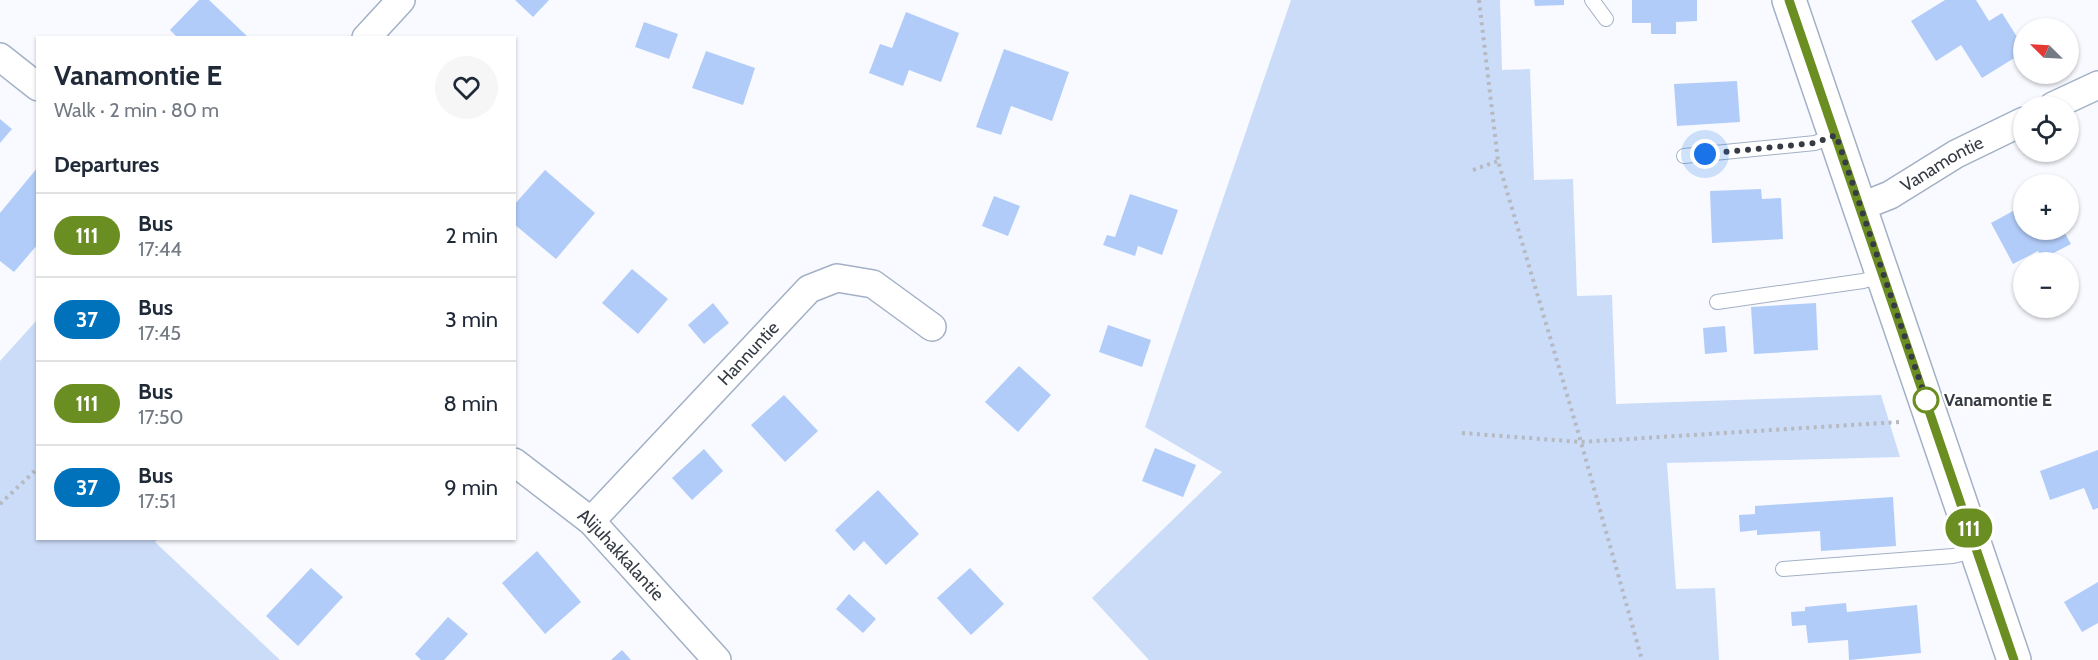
<!DOCTYPE html>
<meta charset="utf-8">
<style>
:root{--surface:#fff;--page:#f6f6f7;--text:#1f2937;--muted:#747a83;--line:#e0e1e3}
body{margin:0;font-family:Cabin,sans-serif;background:var(--page);color:var(--text);height:100vh;display:flex;flex-direction:column;font-size:22px;white-space:nowrap}
*{box-sizing:border-box;margin:0}
p{font-size:20px;color:var(--muted)}
.icon{flex:none;width:33px;height:33px;fill:none;stroke:currentColor;stroke-width:2;stroke-linecap:round;stroke-linejoin:round}
.map{position:relative;flex:1;overflow:hidden}
.side{position:absolute;left:36px;top:36px;width:480px;height:504px;display:flex;flex-direction:column;background:var(--surface);border-radius:0px;box-shadow:0 2px 4px #0004}
.side>*{flex:none}
.badge{padding:0 12px;border-radius:20px;font-size:21px;line-height:39px}
.needle{width:39px;rotate:294deg}
.controls{position:absolute;left:2013px;top:18px;display:grid;gap:12px}
.controls a{display:grid;place-items:center;width:66px;height:66px;border-radius:50%;background:var(--surface);box-shadow:0 2px 4px #0004;font-size:30px}
.you{position:absolute;width:30px;height:30px;margin:-15px;border:4px solid #fff;border-radius:50%;background:#1a73e8;box-shadow:0 0 0 9px #1a73e833}
.map>.badge{position:absolute;translate:-50% -50%;box-shadow:0 0 0 3px #fff}
h2{padding:0 18px;font-size:22px;line-height:54px}
.round{display:grid;place-items:center;flex:none;width:63px;height:63px;border-radius:32px;background:var(--page)}
.overview{display:flex;align-items:center;justify-content:space-between;height:102px;padding:0 18px}
h1{font-size:28px;font-weight:800;line-height:45px}
ul{padding:0;list-style:none}
li{display:flex;align-items:center;gap:18px;height:84px;padding:0 18px;border-top:2px solid var(--line)}
li div{flex:1}
li b{display:block;font-size:22px}
li em{font-style:normal}
li .badge{min-width:66px;font-weight:700;text-align:center}
.map>svg:first-child{display:block}
.green{fill:#cbdcf9}
.building{fill:#b2ccf9}
.lines{fill:none;stroke-linecap:round;stroke-linejoin:round}
.service-casing{stroke:#a3b0c5;stroke-width:16}
.minor-casing{stroke:#a3b0c5;stroke-width:30}
.tertiary-casing{stroke:#a3b0c5;stroke-width:36}
.path{stroke:#b6b9c0;stroke-width:4;stroke-dasharray:3 4.5;stroke-linecap:butt}
.service{stroke:#fff;stroke-width:14}
.minor{stroke:#fff;stroke-width:27}
.tertiary{stroke:#fff;stroke-width:33}
.line-casing{stroke:#fff;stroke-width:14}
.line{stroke:#6b8e23;stroke-width:9}
.walk{stroke:#363b44;stroke-width:6;stroke-dasharray:0 10.8}
.stop-dot{fill:#fff;stroke:#6b8e23;stroke-width:3}
.labels{text-anchor:middle;stroke-width:4.5;stroke-linejoin:round;paint-order:stroke}
.street-label{font-size:18px;fill:#363b44;stroke:#fff}
.stop-label{font-size:18px;font-weight:bold;fill:#363b44;stroke:#fff;text-anchor:start}
</style>
<div class="map">
<svg width="2098" height="660" viewBox="0 0 2098 660">
<rect width="100%" height="100%" fill="#f8faff"/>
<g class="green">
<path d="M1291 0H1500L1502 70 1530 69 1534 180 1573 179 1577 296 1612 295 1616 404 1881 395 1900 457 1667 463 1676 589 1715 588 1719 660H1149L1092 598 1222 472 1145 427Z"/>
<path d="M37 320 38 538 158 539 155 542 280 660H0V361Z"/>
</g>
<g class="building">
<path d="M199 0H209L249 38H178L170 30Z"/>
<path d="M515 0H549L533 17Z"/>
<path d="M1534 0H1564V5L1535 6Z"/>
<path d="M1632 0H1697V21L1676 22V34H1651V23H1632Z"/>
<path d="M1945 0H1976L1989 21 2002 13 2024 48V52L1982 78 1961 45 1936 61 1911 21Z"/>
<path d="M906 12 959 33 941 82 909 70 903 86 869 73 880 44 892 48Z"/>
<path d="M644 22 678 34 669 59 635 47Z"/>
<path d="M1004 49 1069 72 1052 121 1011 106 1001 135 976 127Z"/>
<path d="M706 51 755 68 743 105 692 88Z"/>
<path d="M1737 81 1740 122 1677 126 1674 84Z"/>
<path d="M0 119 12 129 0 143Z"/>
<path d="M38 167V244L14 272 0 261V213Z"/>
<path d="M545 170 595 213 556 259 514 224V205Z"/>
<path d="M1761 189 1762 199 1781 198 1783 239 1712 243 1710 191Z"/>
<path d="M1130 194 1178 210 1162 255 1138 246 1135 256 1103 245 1107 235 1115 237Z"/>
<path d="M994 196 1020 206 1008 236 982 226Z"/>
<path d="M2024 205V230H2063L2071 244 2042 259 2038 251 2013 264 1991 223Z"/>
<path d="M632 269 668 299 638 334 602 303Z"/>
<path d="M713 303 729 323 704 344 688 325Z"/>
<path d="M1816 303 1818 350 1754 354 1751 307Z"/>
<path d="M1108 325 1151 340 1142 367 1099 352Z"/>
<path d="M1725 326 1727 352 1705 354 1703 328Z"/>
<path d="M1019 366 1051 395 1018 432 985 402Z"/>
<path d="M784 395 818 431 785 462 751 425Z"/>
<path d="M1155 448 1196 465 1183 497 1142 481Z"/>
<path d="M704 449 723 471 692 500 672 478Z"/>
<path d="M2098 450V508L2093 510 2084 488 2050 500 2040 471Z"/>
<path d="M878 490 919 534 886 565 864 541 854 551 835 530Z"/>
<path d="M1893 497 1896 546 1821 551 1820 531 1757 535V530L1740 532 1739 515 1755 514V506Z"/>
<path d="M537 551 581 602 545 634 502 583Z"/>
<path d="M311 568 343 597 298 646 266 616Z"/>
<path d="M970 568 1004 604 971 635 937 598Z"/>
<path d="M2098 582V623L2082 632 2064 602Z"/>
<path d="M849 594 876 619 863 633 836 609Z"/>
<path d="M1846 603 1847 612 1917 605 1921 653 1849 660 1848 640 1808 643 1806 625 1792 626 1791 612 1805 611V607Z"/>
<path d="M448 617 468 634 444 660H421L415 654Z"/>
<path d="M622 650 631 660H611Z"/>
</g>
<g class="lines">
<g class="service-casing">
<g id="service">
<path d="M1592 0 1606 19"/>
<path d="M1684 156 1815 143 1836 135"/>
<path d="M1717 302 1863 281 1884 275"/>
<path d="M1783 569 1953 556 1977 550"/>
</g>
</g>
<g class="minor-casing">
<g id="minor">
<path d="M366 38 401 0"/>
<path d="M0 57 38 87"/>
<path d="M2053 106 2098 85"/>
<path id="s1" d="M1860 207 1890 195 1956 154 2024 121"/>
<path id="s2" d="M514 462 591 521 717 660"/>
<path id="s3" d="M591 521 809 289 837 278 873 284 932 327"/>
</g>
</g>
<g class="tertiary-casing">
<path id="tertiary" d="M1789 0 2014 660"/>
</g>
<g class="path">
<path d="M1479 0 1498 161 1581 442 1642 660"/>
<path d="M1473 170 1498 161"/>
<path d="M1462 433 1581 442 1899 422"/>
<path d="M0 504 38 468"/>
</g>
<use href="#service" class="service"/>
<use href="#minor" class="minor"/>
<use href="#tertiary" class="tertiary"/>
</g>
<g class="lines">
<g class="line-casing">
<path id="line" d="M1789 0 2014 660"/>
</g>
<use href="#line" class="line"/>
<path class="walk" d="M1705 154 1815 143 1836 135 1927 402 1926 400"/>
</g>
<circle class="stop-dot" cx="1926" cy="400" r="12"/>
<g class="labels">
<g class="street-label">
<text dy="6" stroke="none"><textPath href="#s1" startOffset="93">Vanamontie</textPath></text>
<text dy="6" stroke="none"><textPath href="#s3" startOffset="230">Hannuntie</textPath></text>
<text dy="6" stroke="none"><textPath href="#s2" startOffset="142">Alijuhakkalantie</textPath></text>
</g>
<g class="stop-label">
<text x="1944" y="406">Vanamontie E</text>
</g>
</g>
</svg>
<div class="controls">
<a><svg class="needle" viewBox="-14 -14 28 28"><path d="M0-13l5 13h-10z" fill="#e53935"/><path d="M0 13l5-13h-10z" fill="#747a83"/></svg></a>
<a><svg class="icon" aria-label="locate" viewBox="0 0 24 24"><circle cx="12" cy="12" r="6"/><path d="M12 2v4M12 18v4M2 12h4M18 12h4"/></svg></a>
<a>+</a>
<a>−</a>
</div>
<div class="you" style="left:1705px;top:154px"></div>
<b class="badge" style="left:1969px;top:528px;background:#6b8e23;color:#fff">111</b>
<section class="side">
<div class="overview"><div><h1>Vanamontie E</h1><p>Walk · 2 min · 80 m</p></div><a class="round"><svg class="icon" aria-label="heart" viewBox="0 0 24 24"><path d="M12 20l-8-8c-3-5 5-10 8-4 3-6 11-1 8 4z"/></svg></a></div>
<h2>Departures</h2>
<ul>
<li><span class="badge" style="background:#6b8e23;color:#fff">111</span><div><b>Bus</b><p>17:44</p></div><em>2 min</em></li>
<li><span class="badge" style="background:#0072bc;color:#fff">37</span><div><b>Bus</b><p>17:45</p></div><em>3 min</em></li>
<li><span class="badge" style="background:#6b8e23;color:#fff">111</span><div><b>Bus</b><p>17:50</p></div><em>8 min</em></li>
<li><span class="badge" style="background:#0072bc;color:#fff">37</span><div><b>Bus</b><p>17:51</p></div><em>9 min</em></li>
</ul>
</section>
</div>
